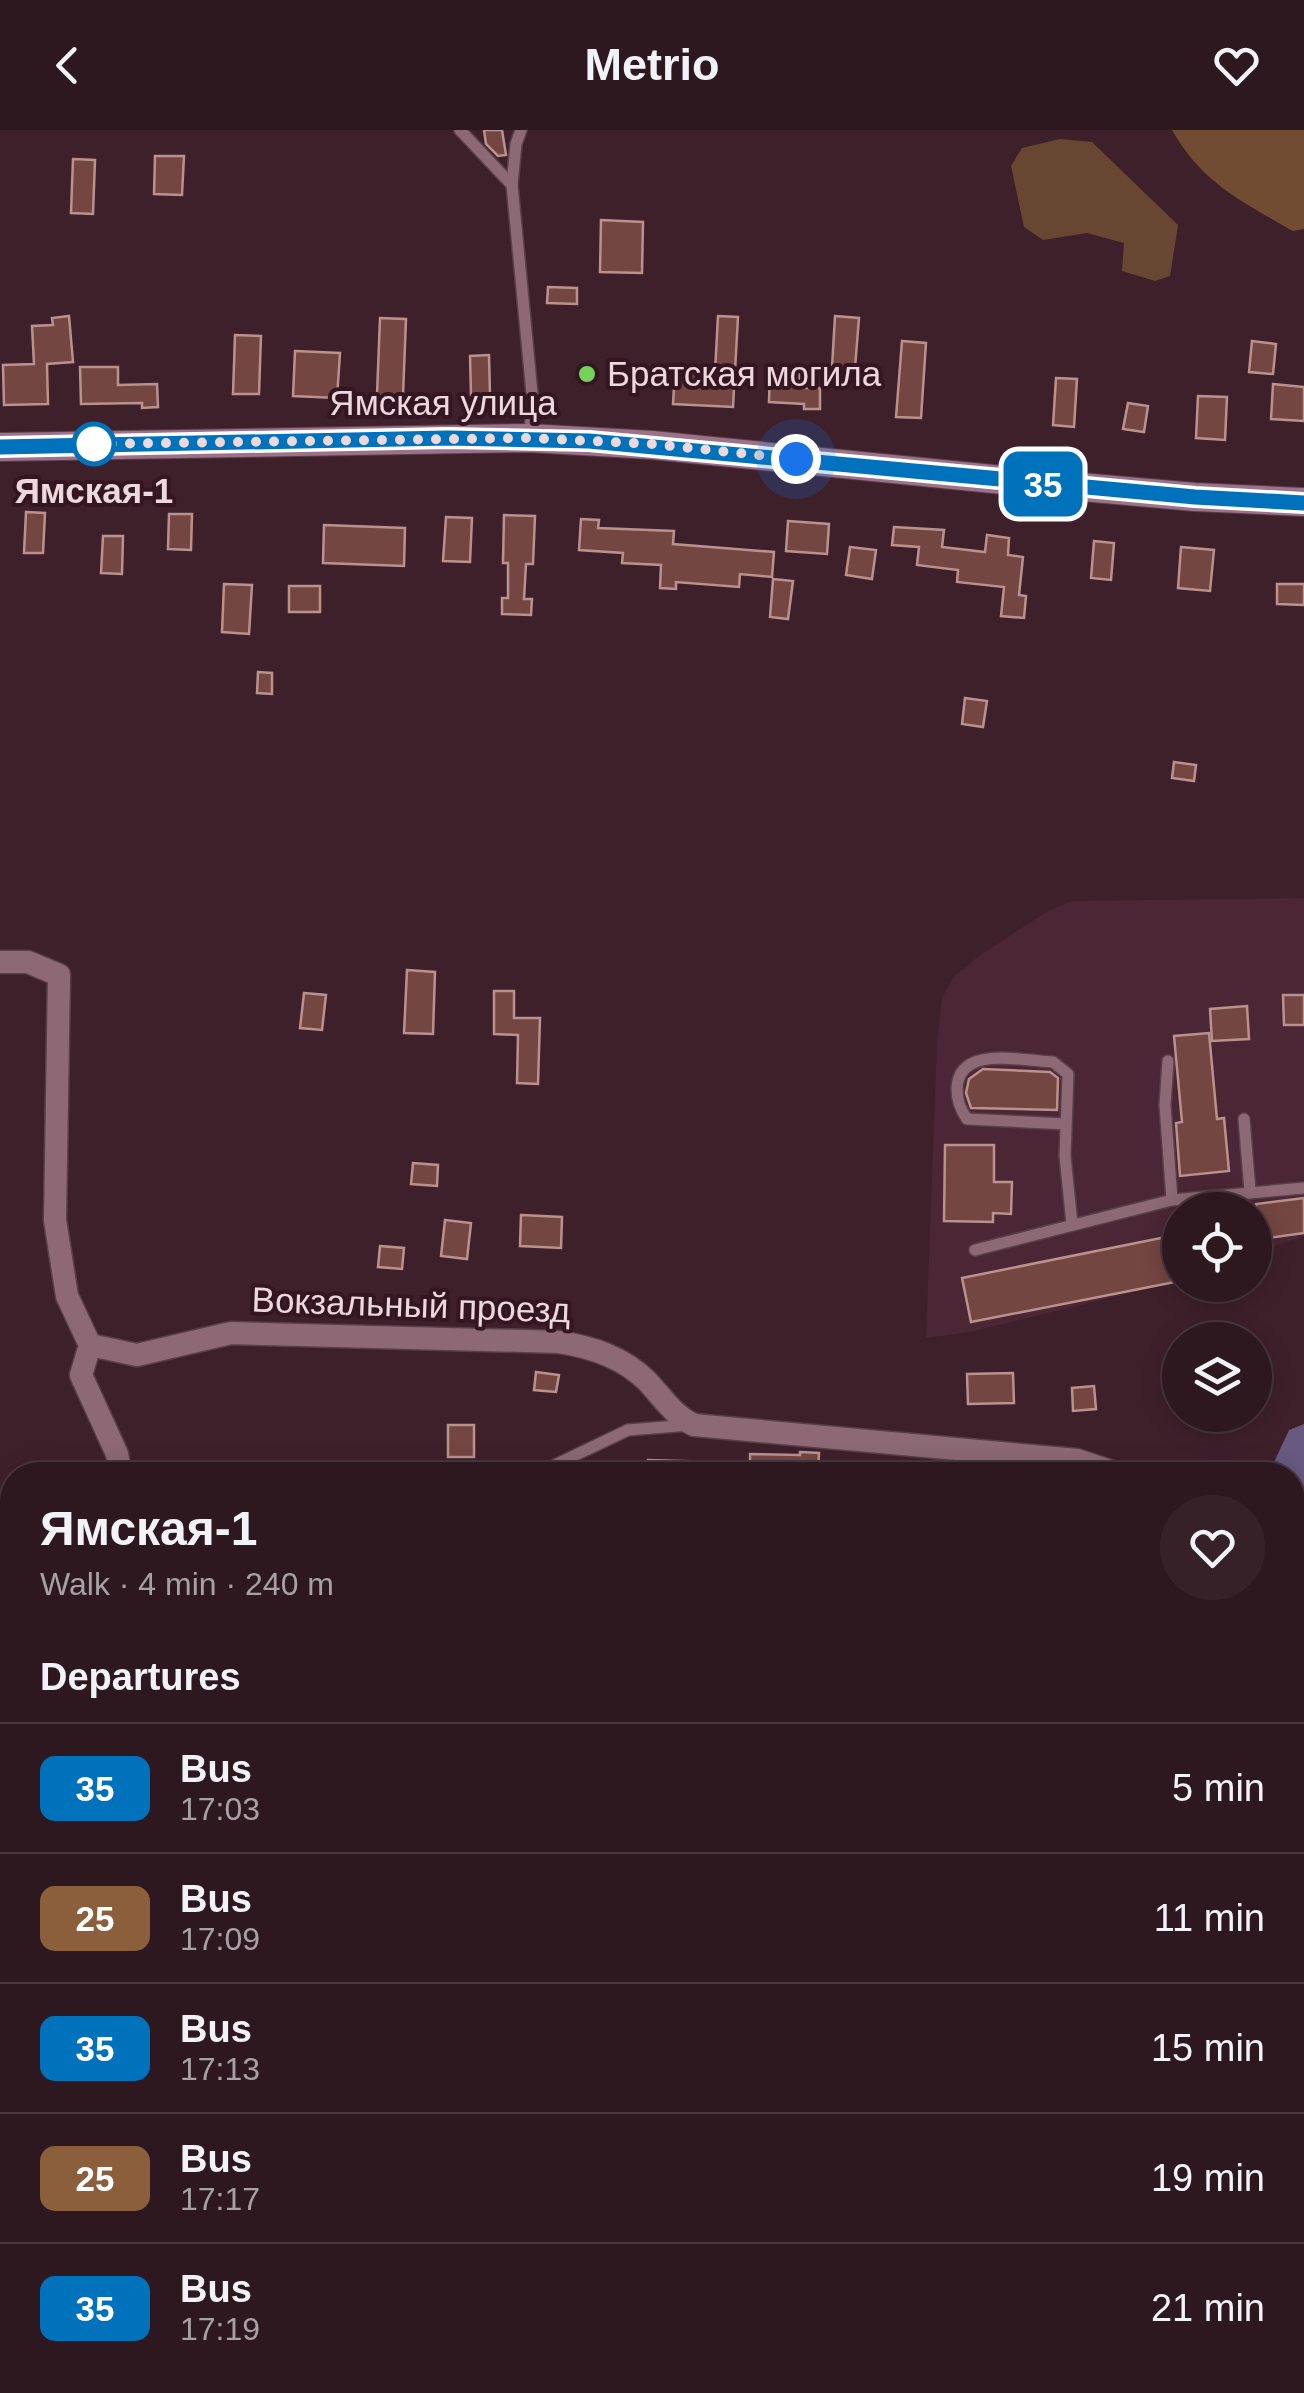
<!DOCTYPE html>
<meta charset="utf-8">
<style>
:root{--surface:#2e1820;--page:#362129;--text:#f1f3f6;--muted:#a7a0a5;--line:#49373e}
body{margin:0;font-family:Helvetica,sans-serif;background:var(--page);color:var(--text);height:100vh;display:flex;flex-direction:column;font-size:38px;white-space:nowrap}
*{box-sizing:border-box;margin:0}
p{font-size:32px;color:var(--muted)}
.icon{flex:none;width:55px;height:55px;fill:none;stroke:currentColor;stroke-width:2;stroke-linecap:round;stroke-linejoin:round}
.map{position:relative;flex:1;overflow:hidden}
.details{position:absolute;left:0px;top:1332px;width:1305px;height:932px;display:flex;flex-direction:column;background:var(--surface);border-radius:40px 40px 0 0;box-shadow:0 5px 25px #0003,0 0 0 2px var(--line)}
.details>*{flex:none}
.badge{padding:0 20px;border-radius:15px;font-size:35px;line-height:65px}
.tools{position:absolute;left:1162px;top:1062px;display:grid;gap:20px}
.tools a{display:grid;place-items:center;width:110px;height:110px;border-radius:50%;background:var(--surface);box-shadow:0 5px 25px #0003,0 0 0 2px var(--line);font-size:50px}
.you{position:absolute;width:50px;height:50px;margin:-25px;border:8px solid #fff;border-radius:50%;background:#1a73e8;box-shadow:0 0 0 15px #1a73e833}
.map>.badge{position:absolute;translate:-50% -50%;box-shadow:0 0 0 5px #fff}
h2{padding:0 40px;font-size:38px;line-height:90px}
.round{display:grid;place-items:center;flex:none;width:105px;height:105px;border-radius:52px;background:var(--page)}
.summary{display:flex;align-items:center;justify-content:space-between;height:170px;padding:0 40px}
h1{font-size:48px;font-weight:600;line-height:75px}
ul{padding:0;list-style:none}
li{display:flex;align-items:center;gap:30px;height:130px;padding:0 40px;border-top:2px solid var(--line)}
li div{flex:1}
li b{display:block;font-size:38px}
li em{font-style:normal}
li .badge{min-width:110px;font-weight:700;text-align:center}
header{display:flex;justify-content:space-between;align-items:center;height:130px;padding:0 40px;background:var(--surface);font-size:45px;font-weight:600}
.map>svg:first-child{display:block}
.built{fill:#4b2634}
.green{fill:#674731}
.forest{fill:#714b32}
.water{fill:#675980}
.building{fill:#744642;stroke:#b9928e;stroke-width:2.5}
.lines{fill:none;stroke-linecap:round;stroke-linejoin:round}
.service-casing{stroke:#583f48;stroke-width:14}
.minor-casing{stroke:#583f48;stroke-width:25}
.secondary-casing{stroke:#583f48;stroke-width:30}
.path{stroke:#7e636c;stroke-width:4;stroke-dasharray:8 8;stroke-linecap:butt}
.service{stroke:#8c6974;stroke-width:11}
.minor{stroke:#8c6974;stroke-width:22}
.secondary{stroke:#9b7289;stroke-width:28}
.rail{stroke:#af979f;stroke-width:6}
.line-casing{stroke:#fff;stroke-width:22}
.line{stroke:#0072bc;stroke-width:15}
.walk{stroke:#edd8de;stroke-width:10;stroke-dasharray:0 18}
.poi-dot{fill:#74d25b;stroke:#331621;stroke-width:4}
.stop-dot{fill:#fff;stroke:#0072bc;stroke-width:5}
.labels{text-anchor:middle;stroke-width:8;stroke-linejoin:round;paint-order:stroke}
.poi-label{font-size:35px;fill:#edd8de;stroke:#331621;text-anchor:start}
.street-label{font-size:35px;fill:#edd8de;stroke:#331621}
.stop-label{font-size:35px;font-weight:bold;fill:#edd8de;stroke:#331621}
</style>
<header><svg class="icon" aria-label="back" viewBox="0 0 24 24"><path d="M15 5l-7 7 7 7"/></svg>Metrio<svg class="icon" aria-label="heart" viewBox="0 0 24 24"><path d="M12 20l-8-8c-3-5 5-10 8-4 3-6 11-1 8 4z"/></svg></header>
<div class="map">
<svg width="1304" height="2263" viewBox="0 0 1304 2263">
<rect width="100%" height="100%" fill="#3e202b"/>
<g class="built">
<path d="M1304 768V1106L1255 1123V1080H1180V1151L970 1202 926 1208 937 913 942 868 953 847 979 826 1048 781 1072 771Z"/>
<path d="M1304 1723V1843L1293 1861V1741Z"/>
<path d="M1304 2137V2263H1267L1270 2253 1292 2252 1293 2159Z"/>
</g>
<path class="green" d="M1060 9 1092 12 1178 95 1170 146 1155 151 1122 141 1124 113 1087 103 1043 110 1024 97 1011 36 1022 18Z"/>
<g class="forest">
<path d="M1172 0H1304V99L1293 101C1241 71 1203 54 1172 0Z"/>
<path d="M1293 1508 1304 1523V1640L1293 1648Z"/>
</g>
<path class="water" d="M1304 1294V1376L1293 1377 1292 1345H1268L1289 1300Z"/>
<g class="building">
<path d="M484 0H502L506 25 498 26 486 14Z"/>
<path d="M155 26H184L182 65 154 64Z"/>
<path d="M73 29 95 30 93 84 71 83Z"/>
<path d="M601 90 643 92 642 143 600 142Z"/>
<path d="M548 157 577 158V174L547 173Z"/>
<path d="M69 186 73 232 47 234 48 274 4 275 3 235 34 234 32 196 53 195 52 188Z"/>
<path d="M718 186 738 187 733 277 673 274 675 240 715 242Z"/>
<path d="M835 186 859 188 855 238 832 237Z"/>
<path d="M380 188 406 189 403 266 377 265Z"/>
<path d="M235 205 261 206 259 264H233Z"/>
<path d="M902 211 926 213 921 288 896 287Z"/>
<path d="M1252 211 1276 214 1273 244 1249 242Z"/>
<path d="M295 221 340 223 337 268 293 266Z"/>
<path d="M489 225 490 265H471L470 226Z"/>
<path d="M80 237H118V255L157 254 158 277 142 278V273L81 274Z"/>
<path d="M770 239 800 240 799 258H820V279H804V274L769 272Z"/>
<path d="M1056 248 1077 249 1074 297 1053 295Z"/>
<path d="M1273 254 1304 257V291L1271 289Z"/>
<path d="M1198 266 1227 267 1225 310 1196 308Z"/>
<path d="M1128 273 1148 276 1144 302 1123 299Z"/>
<path d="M26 382 45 383 43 423H24Z"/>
<path d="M169 384H192L191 420 168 419Z"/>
<path d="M504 385 535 386 533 434H526L524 469H532L531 485 502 484V468H508V433H503Z"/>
<path d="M446 387 472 388 470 432 443 431Z"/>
<path d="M581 389 599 390 598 398 674 401 673 414 774 422 772 447 740 444 739 457 676 452V459L660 458 661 435 622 433 623 423 579 420Z"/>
<path d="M788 391 829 394 827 424 786 421Z"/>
<path d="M324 395 405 398 404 436 323 433Z"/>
<path d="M894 397 944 400 942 417 985 422 987 405 1009 408 1008 425 1023 427 1019 465 1026 466 1024 488 1001 486 1004 457 957 452 958 440 917 435 919 417 892 415Z"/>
<path d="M103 406H123L122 444 101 443Z"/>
<path d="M1094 411 1114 413 1111 450 1091 448Z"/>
<path d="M850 417 876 420 872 449 846 445Z"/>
<path d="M1181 417 1214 420 1210 461 1178 458Z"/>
<path d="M773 449 793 451 788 489 770 487Z"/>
<path d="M224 454 252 455 249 504 222 502Z"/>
<path d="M1277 454H1304V475L1277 474Z"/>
<rect x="289" y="456" width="31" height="26"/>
<path d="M258 542 272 543V564L257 563Z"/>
<path d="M965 568 987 571 983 597 962 594Z"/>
<path d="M1174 632 1196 635 1194 651 1172 648Z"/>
<path d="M407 840 435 842 433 904 404 903Z"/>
<path d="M494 861H514V888H540L538 954 517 953 518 905 494 904Z"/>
<path d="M304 863 326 865 322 900 300 898Z"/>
<path d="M1283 865H1304V895H1284Z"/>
<path d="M1247 876 1249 909 1212 911 1210 879Z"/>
<path d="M1209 903 1217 989 1224 988 1229 1041 1180 1046 1176 993 1182 992 1174 906Z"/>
<path d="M983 939 1050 942 1058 948 1057 980 971 978 966 963 969 949Z"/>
<path d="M945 1015H994V1052H1012L1011 1084 993 1083V1092L944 1091Z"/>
<path d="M413 1033 438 1035 437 1056 411 1054Z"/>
<path d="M1304 1068V1103L1255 1110 1256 1074Z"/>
<path d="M521 1085 562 1087 561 1118 520 1116Z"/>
<path d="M445 1090 471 1093 467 1129 441 1126Z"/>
<path d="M1171 1106 1180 1151 971 1192 962 1148Z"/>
<path d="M380 1116 404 1118 402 1139 378 1137Z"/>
<path d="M536 1242 559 1245 556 1262 534 1260Z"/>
<path d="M1013 1243 1014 1273 968 1274 967 1244Z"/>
<path d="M1094 1256 1096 1279 1073 1281 1072 1258Z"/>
<rect x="448" y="1295" width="26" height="32"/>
<path d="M800 1322 819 1323 818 1345H750V1324L800 1325Z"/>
<path d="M648 1330 717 1332 716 1345H648Z"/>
</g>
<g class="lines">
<g class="service-casing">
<g id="service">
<path d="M460 0 512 55"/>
<path d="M521 0 516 14 512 55 533 274 529 308"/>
<path d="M1168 931 1165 975 1172 1070"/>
<path d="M1244 989 1250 1061"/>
<path d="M1066 994 967 989C960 979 957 971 957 959 958 914 1023 931 1053 932L1068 944 1065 1026 1072 1094"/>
<path d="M975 1120 1172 1070 1304 1058"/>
<path d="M534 1345 628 1300 689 1295"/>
<path d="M69 2252 79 2263"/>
<path d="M309 2252 311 2263"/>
</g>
</g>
<g class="minor-casing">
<g id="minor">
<path d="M0 832H28L59 845 55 1090 67 1166 90 1215 81 1245 117 1324 121 1345"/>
<path d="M90 1215 137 1225 231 1203 559 1212C592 1217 623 1227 647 1251 663 1268 673 1285 694 1295L1044 1327 1077 1330 1122 1345"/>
<path d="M1292 1464 1304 1471"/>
<path d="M0 1666 12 1647"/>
<path d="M415 2252 416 2263"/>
</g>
</g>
<g class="secondary-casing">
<g id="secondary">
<path d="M0 317 529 308 652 315 1013 351 1195 367 1304 372"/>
<path d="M1292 1712 1304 1694"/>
<path d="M702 2263 710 2252"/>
</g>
</g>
<g class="path">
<path d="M1292 2239 1304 2219"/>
<path d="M1004 2263 1011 2252"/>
<path d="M1279 2263 1285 2252"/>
</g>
<use href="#service" class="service"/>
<use href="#minor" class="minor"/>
<use href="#secondary" class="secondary"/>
<g class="rail">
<path d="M1292 1927 1304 1909"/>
<path d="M1292 2012 1304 1993"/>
<path d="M1292 2088 1304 2059"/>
<path d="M1087 2263 1093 2252"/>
<path d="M1138 2263 1145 2252"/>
<path d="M1169 2263 1175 2252"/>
<path d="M1190 2263 1196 2252"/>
<path d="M1228 2263 1232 2252"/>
</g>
</g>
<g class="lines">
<g class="line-casing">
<path id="line" d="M0 317 448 308 589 311 1195 367 1304 373"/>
</g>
<use href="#line" class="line"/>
<path class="walk" d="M94 314 529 308 652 314 796 329"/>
</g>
<circle class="poi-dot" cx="587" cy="244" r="10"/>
<circle class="stop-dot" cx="94" cy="314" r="20"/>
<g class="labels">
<g class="poi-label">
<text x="607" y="256">Братская могила</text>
</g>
<g class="street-label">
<text x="443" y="285">Ямская улица</text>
<text transform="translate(411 1175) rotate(2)" y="12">Вокзальный проезд</text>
</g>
<g class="stop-label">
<text x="94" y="373">Ямская-1</text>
</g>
</g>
</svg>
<div class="tools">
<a><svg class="icon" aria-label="locate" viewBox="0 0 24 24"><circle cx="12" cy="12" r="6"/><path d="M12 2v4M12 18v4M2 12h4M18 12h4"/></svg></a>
<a><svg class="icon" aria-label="layers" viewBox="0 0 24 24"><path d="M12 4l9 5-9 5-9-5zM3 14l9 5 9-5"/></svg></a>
</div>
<div class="you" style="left:796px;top:329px"></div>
<b class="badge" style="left:1043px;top:354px;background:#0072bc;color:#fff">35</b>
<section class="details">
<div class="summary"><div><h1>Ямская-1</h1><p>Walk · 4 min · 240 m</p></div><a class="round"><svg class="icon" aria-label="heart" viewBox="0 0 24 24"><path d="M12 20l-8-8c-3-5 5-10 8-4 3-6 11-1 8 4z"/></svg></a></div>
<h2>Departures</h2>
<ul>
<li><span class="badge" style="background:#0072bc;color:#fff">35</span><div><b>Bus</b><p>17:03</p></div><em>5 min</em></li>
<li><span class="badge" style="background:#8b5e3c;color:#fff">25</span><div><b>Bus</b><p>17:09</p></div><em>11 min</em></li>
<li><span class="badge" style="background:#0072bc;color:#fff">35</span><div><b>Bus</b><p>17:13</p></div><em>15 min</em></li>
<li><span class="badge" style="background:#8b5e3c;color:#fff">25</span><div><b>Bus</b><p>17:17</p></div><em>19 min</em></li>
<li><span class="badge" style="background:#0072bc;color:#fff">35</span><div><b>Bus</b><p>17:19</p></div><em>21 min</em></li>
</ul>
</section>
</div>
